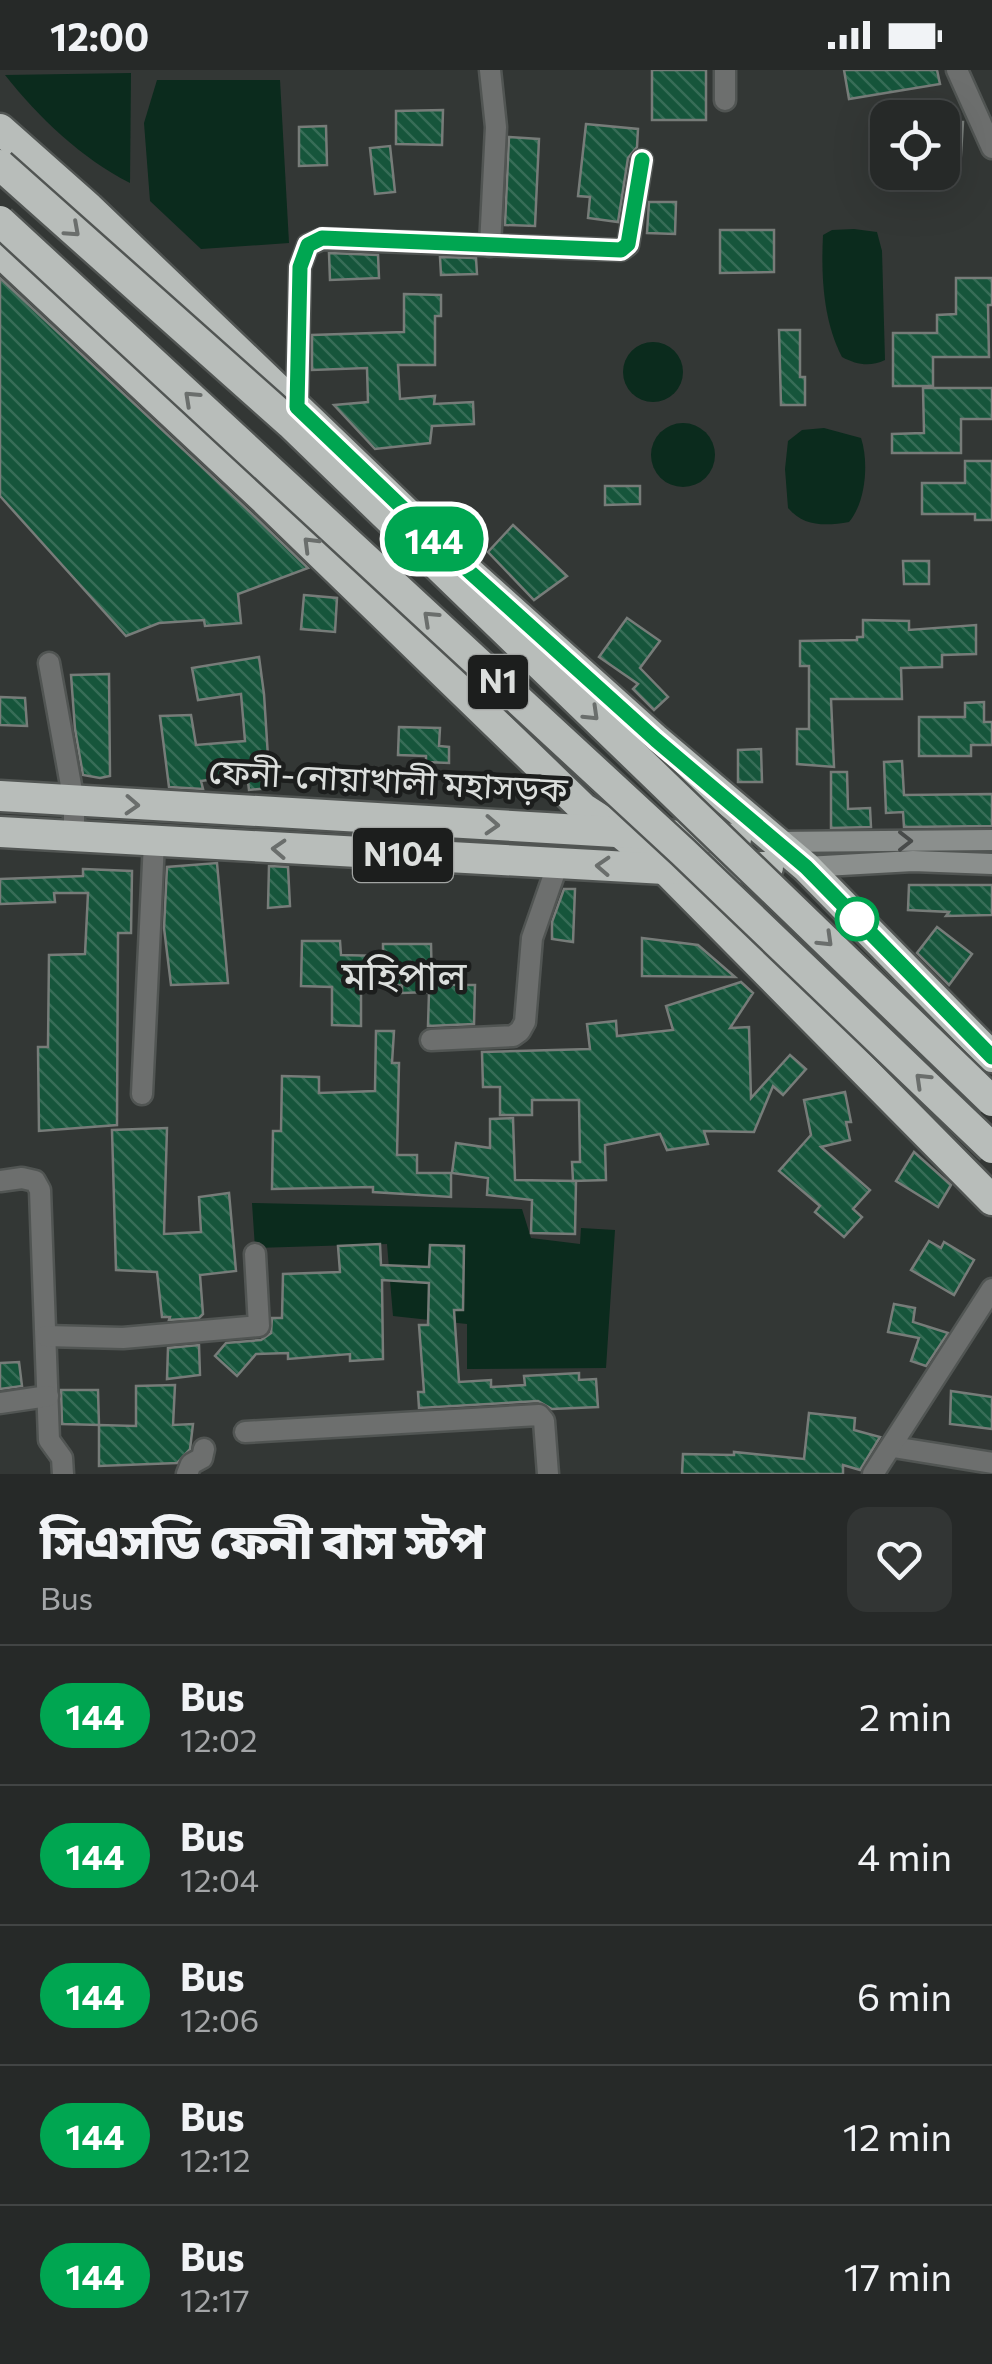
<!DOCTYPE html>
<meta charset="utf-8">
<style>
:root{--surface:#262928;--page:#323534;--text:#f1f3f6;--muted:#a4a6a8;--line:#424545}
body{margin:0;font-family:Commissioner,"Noto Sans Bengali",sans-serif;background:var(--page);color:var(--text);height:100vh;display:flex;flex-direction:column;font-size:38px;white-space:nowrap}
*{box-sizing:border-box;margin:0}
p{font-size:32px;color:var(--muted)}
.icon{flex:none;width:55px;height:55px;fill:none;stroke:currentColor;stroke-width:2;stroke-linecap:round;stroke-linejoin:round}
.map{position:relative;height:1404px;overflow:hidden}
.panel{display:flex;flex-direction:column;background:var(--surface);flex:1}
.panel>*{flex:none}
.badge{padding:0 20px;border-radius:32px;font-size:35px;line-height:65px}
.fabs{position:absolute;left:870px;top:30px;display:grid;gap:20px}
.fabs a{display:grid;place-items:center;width:90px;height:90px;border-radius:20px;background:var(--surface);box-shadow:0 10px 40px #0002,0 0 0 2px var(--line);font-size:50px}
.map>.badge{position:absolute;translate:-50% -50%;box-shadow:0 0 0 5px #fff}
.round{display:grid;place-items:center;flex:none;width:105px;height:105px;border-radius:20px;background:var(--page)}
.head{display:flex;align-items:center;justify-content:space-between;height:170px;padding:0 40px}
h1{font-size:48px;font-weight:800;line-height:75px}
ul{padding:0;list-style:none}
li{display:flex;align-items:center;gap:30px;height:140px;padding:0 40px;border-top:2px solid var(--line)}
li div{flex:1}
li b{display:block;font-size:38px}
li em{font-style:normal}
li .badge{min-width:110px;font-weight:700;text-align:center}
.status{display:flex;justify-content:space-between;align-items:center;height:70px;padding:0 50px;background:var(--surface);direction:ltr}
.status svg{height:28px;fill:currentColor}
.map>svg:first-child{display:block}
.water{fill:#0b2b1d}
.building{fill:url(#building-back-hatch);stroke:#777c79;stroke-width:2.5}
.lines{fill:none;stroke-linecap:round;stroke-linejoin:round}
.street-casing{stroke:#515553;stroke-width:25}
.secondary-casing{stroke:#515553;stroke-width:25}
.highway-casing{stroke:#515553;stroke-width:35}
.street{stroke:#6d6f6e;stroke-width:20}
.secondary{stroke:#8b8f8d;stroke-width:20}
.highway{stroke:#b8bdba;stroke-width:30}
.highway-bridge-casing{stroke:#515553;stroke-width:35;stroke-linecap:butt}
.highway-bridge{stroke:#b8bdba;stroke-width:30}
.oneway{stroke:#6a6e6c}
.oneway2{stroke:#484b4a}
.line-casing{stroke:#fff;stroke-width:22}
.line{stroke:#00a651;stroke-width:15}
.stop-dot{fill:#fff;stroke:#00a651;stroke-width:5}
.labels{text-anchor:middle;stroke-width:9;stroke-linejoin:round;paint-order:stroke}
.shield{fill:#1c1e1d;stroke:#a2a5a3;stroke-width:2.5}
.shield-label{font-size:32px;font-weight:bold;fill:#dcdfdd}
.street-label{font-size:35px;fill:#dcdfdd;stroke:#1c1e1d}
.quarter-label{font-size:40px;fill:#dcdfdd;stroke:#1c1e1d}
</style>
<div class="status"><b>12:00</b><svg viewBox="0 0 49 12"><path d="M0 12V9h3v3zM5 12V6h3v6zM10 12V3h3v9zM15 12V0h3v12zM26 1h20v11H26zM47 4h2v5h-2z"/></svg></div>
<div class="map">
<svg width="992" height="1404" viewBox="0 0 992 1404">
<defs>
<pattern id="building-back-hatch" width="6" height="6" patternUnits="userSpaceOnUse" patternTransform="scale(2.5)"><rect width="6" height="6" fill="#16553b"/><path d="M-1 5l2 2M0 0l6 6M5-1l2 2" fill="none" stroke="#376d57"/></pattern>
</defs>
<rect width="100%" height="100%" fill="#333735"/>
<g class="water">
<path d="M131 3 130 113C81 88 39 48 5 5Z"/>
<path d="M157 10H280L289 173 201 179 150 131 144 53Z"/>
<path d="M854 159 877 162 882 181 885 290C870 297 857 295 842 287 823 251 821 205 823 165L832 160Z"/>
<circle cx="653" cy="302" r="30"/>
<circle cx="683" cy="385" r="32"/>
<path d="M824 358 861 368C869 392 866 432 849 452 826 456 804 457 788 438L785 399 788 371 802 360Z"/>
<path d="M252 1133 522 1139 531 1168 580 1174 581 1158 615 1160 606 1298 467 1299V1254L393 1246 387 1174 255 1178Z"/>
</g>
<g class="building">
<rect x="652" y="0" width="54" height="50"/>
<path d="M844 0H937L940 14 849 29Z"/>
<path d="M443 40 442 75 396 74V41Z"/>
<path d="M942 52H963L960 100 942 101Z"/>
<path d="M586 54 638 59 637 77 628 88 618 152 588 148 590 127 578 126Z"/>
<path d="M326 56 327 95 299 96V57Z"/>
<path d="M509 67 539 69 535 156 505 155Z"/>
<path d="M390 76 395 122 375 124 370 78Z"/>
<path d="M649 132H676L675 164 647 163Z"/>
<path d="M720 160H774V202L720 203Z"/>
<path d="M329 183 378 185 379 208 330 210Z"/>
<path d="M440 187 476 188 477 204 441 205Z"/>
<path d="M0 208 249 441 308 498 238 524 241 553 205 556 204 550 159 553 126 566 0 426Z"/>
<path d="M956 208H992V235H988L989 287H933V316H893V263H937V245L956 244Z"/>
<path d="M404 224 441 225V246H435V295H398L400 329 435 326 434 334 473 332 474 354 432 356 430 373 375 379 334 335 368 332 367 298 312 300V265L404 262Z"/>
<path d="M779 260H800V307H805V335H781Z"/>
<path d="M923 318H992V349H961V383H892V364L924 363Z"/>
<path d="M965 391H992V450H975V444H922V413H965Z"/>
<path d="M605 416H640V434L605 435Z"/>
<path d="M513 455 567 506 534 530 488 482Z"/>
<path d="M903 491H929V514H904Z"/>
<path d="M304 525 337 528 335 562 301 559Z"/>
<path d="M627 548 660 571 640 598 668 627 654 640 633 619 638 614 599 587Z"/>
<path d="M863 550 909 551V560L976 555V584L942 585V597L901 598 902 629H831L834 697 797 694V659H809V596H800V571L857 570V567H863Z"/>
<path d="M259 587 264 624 270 718 249 720 247 704 201 711 203 719 169 717 160 646 191 645 196 675 245 671 241 624 198 630 192 598Z"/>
<path d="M109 604 110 706 100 708 83 705 75 659 71 605Z"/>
<path d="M0 627 25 628 27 656 0 655Z"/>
<path d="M984 632V652H992V675H971V686H919V647H965V633Z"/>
<path d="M399 657 440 658 439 676 449 677V693L426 692V686L398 685Z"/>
<path d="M761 679 762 712H738V680Z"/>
<path d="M902 691 904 725 992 724V756L904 757 903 742 886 743 884 692Z"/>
<path d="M831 702H847L848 739 870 738 871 757 831 758Z"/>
<path d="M217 793 228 913 171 915 164 858 167 797Z"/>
<path d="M269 796 288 797 290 836 268 838Z"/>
<path d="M83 799 132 801 131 863H118L117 1055 39 1061 38 977H48L49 885 85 884 88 823H54L55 832 0 834V809L83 806Z"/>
<path d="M909 815H992V845L946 846 949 842 908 840Z"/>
<path d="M564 819H575L573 872 552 869V852Z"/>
<path d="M937 857 972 884 949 915 917 883Z"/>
<path d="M642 868 698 875 735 907 642 906Z"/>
<path d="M302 871H340L341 885 383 886V874H431L432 915H475L474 954 428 956 429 922 402 923V915H361V956L332 955V917L301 916Z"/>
<path d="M741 912 753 923 730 958 749 957 751 1028 790 985 806 999 783 1025 773 1016 754 1062 704 1061 708 1074 667 1080 660 1064 605 1075 606 1110 573 1111 572 1092H580L579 1030H532V1045H500V1017H483L482 982 590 979 587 954 616 951 617 966 673 960 666 936Z"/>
<path d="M376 961H394L392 993H399L397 1085H417V1103H451V1127L373 1122V1117L272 1119 273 1061H281L282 1006 319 1007V1023L375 1021Z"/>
<path d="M845 1022 851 1052H846L850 1070 821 1077 870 1120 853 1139 862 1147 844 1167 815 1142 820 1136 779 1101 811 1065 804 1030Z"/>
<path d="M513 1048 515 1110 576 1111 575 1164 531 1163 532 1130 487 1125 488 1108 452 1103 456 1073 490 1078V1049Z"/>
<path d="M167 1058 164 1164 201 1162 199 1127 229 1123 236 1201 200 1205 203 1244 199 1248 169 1250 170 1247H162L157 1202 116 1200 112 1060Z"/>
<path d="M914 1082 951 1115 938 1137 896 1111Z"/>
<path d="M929 1171 941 1178 944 1172 974 1190 954 1225 911 1200Z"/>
<path d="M380 1174 381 1195 429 1197 430 1175 464 1176 463 1240H454L459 1312 491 1310V1317L525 1315 524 1306 579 1303V1310L596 1309 598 1337 552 1339 538 1331 419 1338 418 1322H424L419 1255H428L429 1213 382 1210 383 1289 350 1291V1284L288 1289V1283L256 1284 237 1306 215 1286 226 1273 261 1270 271 1263 272 1248H282L283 1204 340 1202 338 1176Z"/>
<path d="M894 1234 915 1238 913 1252 948 1263 926 1296 911 1291 919 1268 888 1262Z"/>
<path d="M199 1275 200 1305 167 1309 168 1278Z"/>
<path d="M19 1292 22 1316 0 1319V1293Z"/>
<path d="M175 1315 173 1355 193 1354 190 1379 177 1393 99 1396V1355L136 1356V1316Z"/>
<path d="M61 1320H98L99 1355 62 1354Z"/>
<path d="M951 1321 992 1327V1359L950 1354Z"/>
<path d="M809 1343 855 1348 854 1360 880 1367 860 1400 843 1395V1404H682L683 1384 734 1385V1382L804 1389Z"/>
</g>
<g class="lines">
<g class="street-casing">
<g id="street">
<path d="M490 0 496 57 490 176"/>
<path d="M725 0V30"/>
<path d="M957 0 992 78"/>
<path d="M297 337 300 197 308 175 322 169 621 180 628 175 642 90"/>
<path d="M49 593 74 732V768"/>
<path d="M431 970 513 966 520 961 525 952 532 868 558 793"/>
<path d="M142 1024 154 772"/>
<path d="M0 1111 22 1108 35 1111 40 1120 49 1370 62 1388 63 1404"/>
<path d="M46 1266 123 1268 259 1256 255 1184"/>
<path d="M0 1333 48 1326"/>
<path d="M245 1362 539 1345 544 1351 548 1404"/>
<path d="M893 1377 992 1393"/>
<path d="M187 1404 191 1394 202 1388 204 1379"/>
<path d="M873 1404 992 1219"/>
</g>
</g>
<g class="secondary-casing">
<g id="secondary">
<path d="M775 772 992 770"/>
<path d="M806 797 913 791 992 794"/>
</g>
</g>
<g class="highway-casing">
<g id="highway">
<path d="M0 59 89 138 461 495 655 669 806 797 992 987"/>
<path d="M0 182 262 427 583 738 617 760 665 799 992 1130"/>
<path d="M0 726 736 769"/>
<path d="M0 762 665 799 768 797"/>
</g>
</g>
<use href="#street" class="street"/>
<use href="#secondary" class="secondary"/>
<use href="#highway" class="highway"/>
<g class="highway-bridge-casing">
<g id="highway-bridge">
<path d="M0 95 291 354 992 1031"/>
<path d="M0 151 683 782 992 1078"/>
</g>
</g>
<use href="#highway-bridge" class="highway-bridge"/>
</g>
<defs><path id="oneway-chevron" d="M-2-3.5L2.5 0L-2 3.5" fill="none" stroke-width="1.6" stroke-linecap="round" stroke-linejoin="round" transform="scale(2.5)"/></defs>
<g class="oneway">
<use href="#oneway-chevron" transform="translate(73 160) rotate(42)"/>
<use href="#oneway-chevron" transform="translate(191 328) rotate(-137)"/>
<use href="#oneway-chevron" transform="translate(310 474) rotate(-135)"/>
<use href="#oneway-chevron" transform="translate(430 548) rotate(-137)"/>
<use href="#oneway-chevron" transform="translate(592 644) rotate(44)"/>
<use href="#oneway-chevron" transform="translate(132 735) rotate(3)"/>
<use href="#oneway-chevron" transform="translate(492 755) rotate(3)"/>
<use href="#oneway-chevron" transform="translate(279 779) rotate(-177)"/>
<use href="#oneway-chevron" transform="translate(603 796) rotate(-177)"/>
<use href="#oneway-chevron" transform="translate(826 870) rotate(44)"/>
<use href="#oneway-chevron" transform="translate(922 1010) rotate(-136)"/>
</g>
<use class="oneway2" href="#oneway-chevron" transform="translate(905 771)"/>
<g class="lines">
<g class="line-casing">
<path id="line" d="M642 90 628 174 621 180 322 168 308 175 300 197 297 337 461 494 656 670 806 797 992 987"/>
</g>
<use href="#line" class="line"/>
</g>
<circle class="stop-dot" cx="857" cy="849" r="20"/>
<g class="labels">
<g class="shield">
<rect x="468" y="585" width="60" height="54" rx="8"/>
<rect x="353" y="758" width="100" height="54" rx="8"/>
</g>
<g class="shield-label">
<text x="498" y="623">N1</text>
<text x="403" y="796">N104</text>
</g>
<g class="street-label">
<text transform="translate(388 711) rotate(3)" y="12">ফেনী-নোয়াখালী মহাসড়ক</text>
</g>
<g class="quarter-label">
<text x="404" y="920">মহিপাল</text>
</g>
</g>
</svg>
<div class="fabs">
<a><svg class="icon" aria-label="locate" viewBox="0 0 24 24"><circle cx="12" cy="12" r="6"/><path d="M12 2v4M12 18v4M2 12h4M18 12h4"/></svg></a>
</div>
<b class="badge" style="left:434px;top:469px;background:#00a651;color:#fff">144</b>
</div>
<section class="panel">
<div class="head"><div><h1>সিএসডি ফেনী বাস স্টপ</h1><p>Bus</p></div><a class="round"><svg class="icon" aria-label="heart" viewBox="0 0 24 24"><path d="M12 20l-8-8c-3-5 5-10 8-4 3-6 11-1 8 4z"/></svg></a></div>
<ul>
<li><span class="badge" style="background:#00a651;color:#fff">144</span><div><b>Bus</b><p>12:02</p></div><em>2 min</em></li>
<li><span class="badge" style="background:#00a651;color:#fff">144</span><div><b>Bus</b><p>12:04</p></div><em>4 min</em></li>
<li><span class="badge" style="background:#00a651;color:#fff">144</span><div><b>Bus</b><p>12:06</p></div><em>6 min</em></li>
<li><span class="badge" style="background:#00a651;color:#fff">144</span><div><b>Bus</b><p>12:12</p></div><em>12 min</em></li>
<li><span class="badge" style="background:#00a651;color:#fff">144</span><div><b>Bus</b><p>12:17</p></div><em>17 min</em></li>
</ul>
</section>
